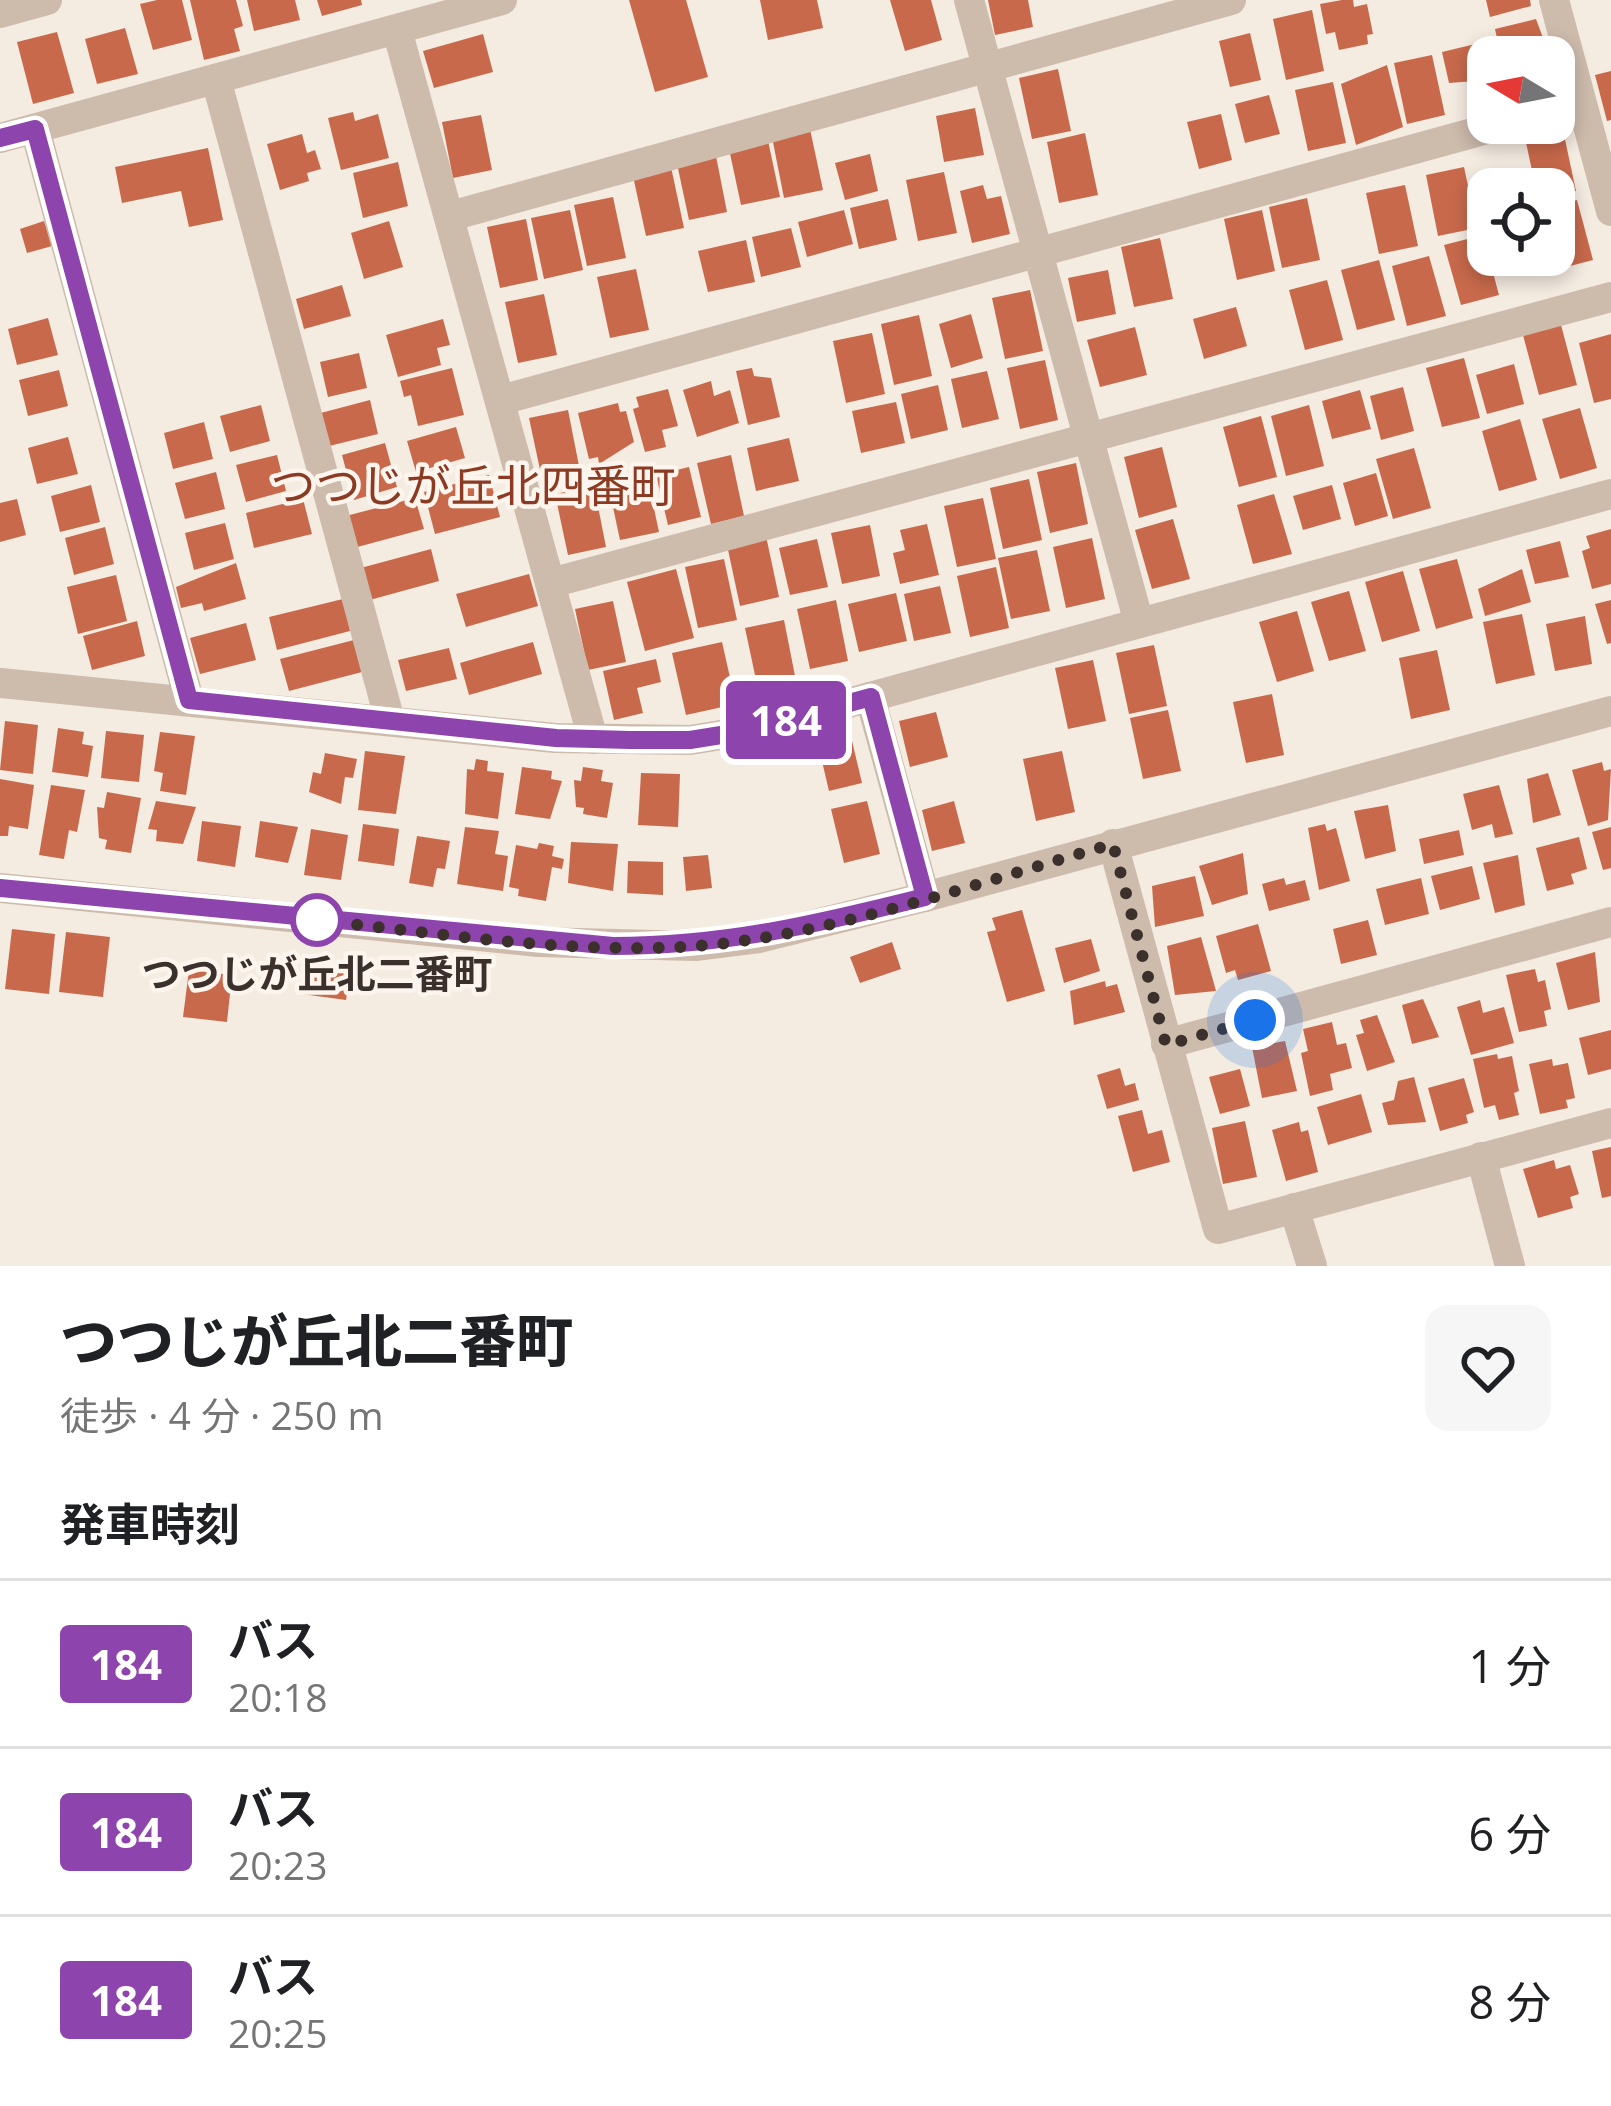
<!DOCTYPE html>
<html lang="ja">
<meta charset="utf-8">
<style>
:root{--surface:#fff;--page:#f6f6f6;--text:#202124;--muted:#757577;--line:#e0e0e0}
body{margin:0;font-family:"Open Sans","Noto Sans JP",sans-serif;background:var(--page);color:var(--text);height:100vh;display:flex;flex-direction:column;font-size:45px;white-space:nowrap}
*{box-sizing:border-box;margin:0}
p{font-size:39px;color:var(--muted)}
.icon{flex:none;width:66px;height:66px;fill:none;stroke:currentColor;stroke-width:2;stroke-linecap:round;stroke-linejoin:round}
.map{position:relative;height:1266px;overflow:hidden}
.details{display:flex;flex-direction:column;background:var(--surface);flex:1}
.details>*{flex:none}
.badge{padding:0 24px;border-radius:9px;font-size:42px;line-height:78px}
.needle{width:78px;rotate:280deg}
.controls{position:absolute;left:1467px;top:36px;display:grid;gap:24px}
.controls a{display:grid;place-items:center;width:108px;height:108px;border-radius:24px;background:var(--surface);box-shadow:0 6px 18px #0003;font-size:60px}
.you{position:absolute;width:60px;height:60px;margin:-30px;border:9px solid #fff;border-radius:50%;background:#1a73e8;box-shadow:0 0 0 18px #1a73e833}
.map>.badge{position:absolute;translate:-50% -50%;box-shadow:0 0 0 6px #fff}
h2{padding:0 60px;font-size:45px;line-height:108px}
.round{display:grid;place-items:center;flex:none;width:126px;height:126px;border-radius:24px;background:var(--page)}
.head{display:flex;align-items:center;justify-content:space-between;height:204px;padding:0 60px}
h1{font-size:57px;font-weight:800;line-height:90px}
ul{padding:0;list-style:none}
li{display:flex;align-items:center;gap:36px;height:168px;padding:0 60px;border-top:3px solid var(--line)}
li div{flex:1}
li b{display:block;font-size:45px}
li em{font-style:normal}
li .badge{min-width:132px;font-weight:700;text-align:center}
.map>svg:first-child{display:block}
.building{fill:#c8694b}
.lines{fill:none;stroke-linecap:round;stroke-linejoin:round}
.minor{stroke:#cdbbac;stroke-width:30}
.line-casing{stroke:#fff;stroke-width:27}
.line{stroke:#8e44ad;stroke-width:18}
.walk{stroke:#3b302b;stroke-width:12;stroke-dasharray:0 21.6}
.stop-dot{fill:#fff;stroke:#8e44ad;stroke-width:6}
.labels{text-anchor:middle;stroke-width:9;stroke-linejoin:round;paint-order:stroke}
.stop-label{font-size:39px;font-weight:bold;fill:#3b302b;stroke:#fbf5ee}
.quarter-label{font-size:45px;fill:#8c3b22;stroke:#fbf5ee}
</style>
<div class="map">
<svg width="1611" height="1266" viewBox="0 0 1611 1266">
<rect width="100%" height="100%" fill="#f4ebe1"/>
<g class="building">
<path d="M157 0H182L192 40 153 50 140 4Z"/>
<path d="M190 0H236L243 26 234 29 240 51 204 60Z"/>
<path d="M247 0H295L300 20 254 31Z"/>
<path d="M317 0H361L362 5 322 16Z"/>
<path d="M629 0H686L708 77 655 92Z"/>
<path d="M760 0H817L823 28 768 40Z"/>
<path d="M890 0H931L942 40 905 51Z"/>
<path d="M988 0H1028L1033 27 995 35Z"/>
<path d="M1342 0H1353L1354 7 1367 4 1373 34 1367 35 1368 44 1339 50 1335 32 1326 34 1320 4Z"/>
<path d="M1486 0H1530L1531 6 1490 17Z"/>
<path d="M1312 10 1324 71 1286 80 1273 19Z"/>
<path d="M1536 19 1549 54 1501 57 1495 29Z"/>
<path d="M125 28 138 74 97 84 85 39Z"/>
<path d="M57 32 74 93 33 104 17 42Z"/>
<path d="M1250 33 1261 80 1230 87 1219 41Z"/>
<path d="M483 34 493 72 434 88 423 51Z"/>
<path d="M1488 41V80L1449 83 1442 52Z"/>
<path d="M1432 55 1445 115 1407 124 1394 63Z"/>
<path d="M1387 65 1403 127 1356 145 1341 84Z"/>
<path d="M1058 69 1071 131 1032 139 1019 78Z"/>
<path d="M1611 71V120L1607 121 1595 75Z"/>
<path d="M1333 82 1346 143 1308 151 1295 90Z"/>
<path d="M1269 95 1280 134 1245 143 1235 104Z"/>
<path d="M975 108 984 155 944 162 936 116Z"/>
<path d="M353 112 355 121 378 114 389 158 341 170 328 118Z"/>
<path d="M1221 114 1232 160 1199 169 1187 122Z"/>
<path d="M481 115 492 170 453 178 442 122Z"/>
<path d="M810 129 823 190 784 198 772 137Z"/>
<path d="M1563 130 1576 191 1554 196V189H1536L1525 138Z"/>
<path d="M1085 133 1098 195 1059 203 1047 142Z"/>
<path d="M302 134 307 153 315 150 321 169 307 173 309 181 280 190 267 144Z"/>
<path d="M767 136 780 197 741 205 728 144Z"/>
<path d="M208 148 223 220 189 227 181 191 122 203 115 167Z"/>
<path d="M715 151 727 212 689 220 676 159Z"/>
<path d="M870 154 878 191 845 200 835 163Z"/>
<path d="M398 162 408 206 363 218 353 173Z"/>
<path d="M671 167 684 228 646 236 633 176Z"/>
<path d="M1464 167 1477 228 1438 236 1426 175Z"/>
<path d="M944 172 957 233 918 241 906 180Z"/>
<path d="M983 185 987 199 1001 196 1010 234 972 243 960 191Z"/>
<path d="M1405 185 1418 246 1379 254 1366 193Z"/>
<path d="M613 197 626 258 587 266 574 205Z"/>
<path d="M1307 198 1320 260 1282 268 1269 207Z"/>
<path d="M888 199 897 240 859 249 850 208Z"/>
<path d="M1577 200 1593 260 1555 270 1554 206Z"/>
<path d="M570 210 583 270 544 279 531 218Z"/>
<path d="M844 210 853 244 807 257 798 222Z"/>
<path d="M1262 210 1275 271 1237 280 1224 219Z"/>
<path d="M526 219 538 280 500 288 487 227Z"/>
<path d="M44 221 52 246 27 253 20 229Z"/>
<path d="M389 221 403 267 364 279 351 233Z"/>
<path d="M791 228 801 267 761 277 752 237Z"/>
<path d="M1483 235 1499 295 1461 305 1444 245Z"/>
<path d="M1160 238 1173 299 1134 307 1121 247Z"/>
<path d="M746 240 755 282 708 292 698 251Z"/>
<path d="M1504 255H1544L1547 263 1509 274Z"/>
<path d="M1429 256 1446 316 1407 326 1392 266Z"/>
<path d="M1379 260 1395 320 1357 330 1341 270Z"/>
<path d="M636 269 649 330 610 338 597 277Z"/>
<path d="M1108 270 1116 314 1077 322 1068 278Z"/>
<path d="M1327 280 1343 340 1305 350 1289 290Z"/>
<path d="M342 285 351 316 304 329 296 299Z"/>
<path d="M1030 290 1043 351 1005 359 992 298Z"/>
<path d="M544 294 557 355 518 363 505 302Z"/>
<path d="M1236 307 1247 346 1204 359 1193 319Z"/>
<path d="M971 314 983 358 951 368 939 324Z"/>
<path d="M919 315 932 376 894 385 881 324Z"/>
<path d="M48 318 58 355 17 365 8 329Z"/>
<path d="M443 319 450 345 437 348 441 365 398 377 386 335Z"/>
<path d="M1561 325 1577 385 1539 395 1523 335Z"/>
<path d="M1135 327 1147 375 1100 387 1087 340Z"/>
<path d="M872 333 885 394 846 403 833 341Z"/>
<path d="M1611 334V399L1594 403 1579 343Z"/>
<path d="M359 353 367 388 328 397 320 362Z"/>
<path d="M1464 358 1480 418 1442 427 1426 368Z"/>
<path d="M1045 360 1058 420 1020 429 1007 368Z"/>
<path d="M1514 364 1524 404 1487 414 1476 375Z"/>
<path d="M452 368 464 415 418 426 411 395 404 397 400 381Z"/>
<path d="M752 368 754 376 771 378 780 417 748 425 736 371Z"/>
<path d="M59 370 68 406 28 416 19 380Z"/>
<path d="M987 371 999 419 962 428 951 379Z"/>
<path d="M711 381 714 396 730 390 739 423 697 437 683 390Z"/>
<path d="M938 385 948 430 911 439 901 394Z"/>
<path d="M1403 387 1414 431 1381 440 1370 396Z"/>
<path d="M668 389 678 426 662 430 666 447 645 452 633 409 639 407 636 397Z"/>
<path d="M1360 390 1371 429 1332 439 1322 401Z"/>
<path d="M370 400 378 434 325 447 317 414Z"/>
<path d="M896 402 905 443 861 453 852 411Z"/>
<path d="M618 403 620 412 626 411 634 442 599 464 598 457 589 459 578 413Z"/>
<path d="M261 405 270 441 230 452 220 416Z"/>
<path d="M1309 405 1324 466 1286 476 1271 416Z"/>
<path d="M1580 408 1597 468 1560 479 1542 419Z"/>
<path d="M568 410 580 471 542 479 529 418Z"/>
<path d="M1261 416 1277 477 1239 487 1223 427Z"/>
<path d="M1520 419 1537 480 1499 491 1482 431Z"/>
<path d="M204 422 213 459 173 469 164 433Z"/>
<path d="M456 427 465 458 416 472 407 441Z"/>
<path d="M68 437 78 474 37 484 28 448Z"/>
<path d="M789 438 799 481 756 491 747 448Z"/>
<path d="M385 443 397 487 354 500 342 455Z"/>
<path d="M1162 447 1177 507 1139 518 1124 457Z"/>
<path d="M1414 448 1431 508 1393 519 1376 459Z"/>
<path d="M277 455 286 491 246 502 236 465Z"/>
<path d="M731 455 744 516 711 524 697 463Z"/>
<path d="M1076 463 1088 524 1050 533 1037 472Z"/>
<path d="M689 467 701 517 668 525 656 475Z"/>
<path d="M646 471 659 532 620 540 607 479Z"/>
<path d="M216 472 225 509 185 519 175 483Z"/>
<path d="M1376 473 1388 516 1355 526 1343 483Z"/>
<path d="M489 475 500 517 435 534 424 492Z"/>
<path d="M1029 479 1042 540 1003 549 990 488Z"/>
<path d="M91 485 100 522 60 532 51 496Z"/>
<path d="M1332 485 1341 519 1303 530 1293 496Z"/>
<path d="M594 486 606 547 568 555 555 494Z"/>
<path d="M1274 494 1292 554 1253 564 1237 505Z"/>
<path d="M415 498 424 529 350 549 342 517Z"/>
<path d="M983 498 996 559 957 567 944 506Z"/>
<path d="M17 499 26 535 0 542V503Z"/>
<path d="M303 499 312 534 254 548 246 513Z"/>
<path d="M1173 519 1190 579 1152 589 1135 530Z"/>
<path d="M225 523 234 559 194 570 185 533Z"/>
<path d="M927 524 939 575 900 584 893 553 905 550 900 530Z"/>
<path d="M870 525 880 576 842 584 831 533Z"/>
<path d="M105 527 114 564 74 575 65 538Z"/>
<path d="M1611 529V584L1592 589 1582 551 1590 548 1586 536Z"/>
<path d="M766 536 779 597 740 606 727 545Z"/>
<path d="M1092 538 1105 599 1066 608 1053 547Z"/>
<path d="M817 539 828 587 790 595 779 548Z"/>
<path d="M1560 541 1569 577 1535 584 1526 550Z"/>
<path d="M431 549 439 581 366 601 357 569Z"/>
<path d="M1037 550 1050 611 1011 619 998 558Z"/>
<path d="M724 559 737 620 698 628 685 567Z"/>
<path d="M1457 559 1473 618 1436 629 1419 569Z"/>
<path d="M236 563 246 599 204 611 202 603 181 608 176 587Z"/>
<path d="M996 567 1009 628 970 637 957 576Z"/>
<path d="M676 569 694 638 645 651 627 582Z"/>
<path d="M1522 569 1531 602 1485 616 1478 589Z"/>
<path d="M1403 571 1420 631 1382 642 1365 582Z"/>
<path d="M529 574 538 606 466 627 456 594Z"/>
<path d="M116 575 127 621 78 634 67 587Z"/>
<path d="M940 586 951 633 914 641 904 594Z"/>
<path d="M1349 591 1366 651 1329 661 1311 602Z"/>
<path d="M896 593 907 641 859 652 848 604Z"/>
<path d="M343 599 350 631 277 650 269 617Z"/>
<path d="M836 600 848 661 810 669 797 609Z"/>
<path d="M1611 600V643L1607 644 1595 604Z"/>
<path d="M613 601 626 662 588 670 575 609Z"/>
<path d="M1297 611 1314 671 1277 682 1259 622Z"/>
<path d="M1522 614 1535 675 1496 684 1483 622Z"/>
<path d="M1585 616 1592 664 1555 671 1546 624Z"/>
<path d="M784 620 796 681 758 689 745 628Z"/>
<path d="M137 621 145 656 92 670 83 636Z"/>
<path d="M246 623 256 660 200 674 190 638Z"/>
<path d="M354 640 362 672 289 691 280 659Z"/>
<path d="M533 642 542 674 469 695 460 663Z"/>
<path d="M722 642 736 704 686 715 672 653Z"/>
<path d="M1154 645 1167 706 1129 714 1116 653Z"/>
<path d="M449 648 457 679 406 691 398 660Z"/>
<path d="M1437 650 1450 710 1411 719 1399 658Z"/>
<path d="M656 659 661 682 637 688 643 713 614 720 603 671Z"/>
<path d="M1093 660 1106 721 1068 729 1055 668Z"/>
<path d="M1272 694 1284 755 1246 763 1233 702Z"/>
<path d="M1168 710 1181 771 1143 779 1130 718Z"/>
<path d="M936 712 948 757 910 767 899 721Z"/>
<path d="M5 721 38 725 33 774 0 770Z"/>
<path d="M58 728 84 732 82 744 93 746 88 777 52 772Z"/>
<path d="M106 731 144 735 139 782 101 778Z"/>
<path d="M160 732 195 736 186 795 160 791 163 773 154 771Z"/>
<path d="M832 740 833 746 852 741 862 783 829 791 818 744Z"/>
<path d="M365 751 405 756 396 814 358 810Z"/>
<path d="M1062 751 1075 812 1036 821 1023 759Z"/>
<path d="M325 753 357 759 353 778 345 777 341 804 309 792 313 772 321 774Z"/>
<path d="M476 759 488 761 487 771 504 773 498 819 465 814 467 769 474 770Z"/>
<path d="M1602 762 1604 771 1611 769 1608 820 1588 826 1572 770Z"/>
<path d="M522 767 552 771 551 779 562 781 550 819 515 814Z"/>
<path d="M583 767 603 770 601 781 613 783 607 818 583 814 584 808 576 807 574 780 581 781Z"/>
<path d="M641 773 680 774 678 827 638 825Z"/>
<path d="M1548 773 1561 815 1533 823 1527 779Z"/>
<path d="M0 779 34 785 28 829 9 826 8 836H0Z"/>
<path d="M51 785 85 790 77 832 69 830 64 859 39 855Z"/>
<path d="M1499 785 1513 834 1495 838 1492 824 1472 830 1463 794Z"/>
<path d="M107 792 141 798 131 853 105 849 107 840 99 838 97 807 104 808Z"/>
<path d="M156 801 196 807 183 844 156 841 157 830 148 829Z"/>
<path d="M867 801 880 854 844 863 831 809Z"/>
<path d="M954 801 965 843 932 851 922 810Z"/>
<path d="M1388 805 1396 851 1365 859 1354 811Z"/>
<path d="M202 821 241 826 235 867 197 861Z"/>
<path d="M260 821 298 827 288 863 255 857Z"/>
<path d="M363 824 399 829 394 866 358 861Z"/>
<path d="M1325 824 1327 831 1336 828 1350 881 1319 890 1308 828Z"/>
<path d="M465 827 499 831 495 854 508 856 503 891 457 884Z"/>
<path d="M1611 827V868L1603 870 1592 832Z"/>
<path d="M311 829 348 835 341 880 304 875Z"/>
<path d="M1459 830 1464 855 1424 864 1419 839Z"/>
<path d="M417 836 450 841 445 869 437 868 433 887 409 883Z"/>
<path d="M1579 837 1587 869 1571 874 1574 884 1547 891 1536 848Z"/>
<path d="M571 842 618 844 613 891 568 883Z"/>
<path d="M539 843 554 846 552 856 564 859 562 869 552 867 546 901 518 896 519 889 509 887 516 845 537 849Z"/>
<path d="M1243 853 1248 894 1212 905 1199 866Z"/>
<path d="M708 855 712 888 686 891 683 857Z"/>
<path d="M1518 855 1525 905 1495 913 1483 863Z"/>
<path d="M628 861 663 862V895L627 893Z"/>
<path d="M1472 866 1480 899 1440 910 1431 876Z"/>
<path d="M1195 876 1204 916 1155 927 1152 886Z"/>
<path d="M1284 878 1286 885 1305 880 1310 900 1269 911 1262 884Z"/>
<path d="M1421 878 1429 914 1385 925 1376 889Z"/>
<path d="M1022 910 1045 991 1007 1002 987 932 996 930 992 918Z"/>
<path d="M1368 920 1377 955 1341 964 1333 929Z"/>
<path d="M1258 924 1271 971 1238 980 1235 970 1226 973 1216 936Z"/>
<path d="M12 929 55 934 49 994 5 989Z"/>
<path d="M66 932 110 937 103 997 59 992Z"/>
<path d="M1201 937 1216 991 1175 995 1167 946Z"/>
<path d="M1091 939 1100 971 1064 983 1055 948Z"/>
<path d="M892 942 901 969 860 983 850 957Z"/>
<path d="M1595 952 1600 1002 1568 1010 1556 963Z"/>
<path d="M306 962 351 969 346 1000 302 994Z"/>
<path d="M1535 969 1538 982 1545 980 1551 1009 1544 1011 1547 1026 1519 1032 1506 975Z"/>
<path d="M189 970 232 975 227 1022 183 1017Z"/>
<path d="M1105 981 1106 987 1117 984 1125 1012 1074 1025 1070 991Z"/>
<path d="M1423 999 1439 1037 1412 1044 1402 1005Z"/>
<path d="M1480 1000 1483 1013 1504 1007 1514 1043 1471 1055 1457 1007Z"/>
<path d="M1377 1015 1395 1062 1367 1071 1356 1035 1364 1033 1360 1020Z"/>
<path d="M1332 1022 1337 1045 1346 1043 1352 1068 1330 1074 1333 1090 1310 1096 1301 1053 1308 1051 1303 1029Z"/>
<path d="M1611 1030V1069L1588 1075 1579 1038Z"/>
<path d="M1285 1041 1297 1091 1262 1098 1252 1047Z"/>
<path d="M1497 1054 1498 1059 1512 1056 1519 1091 1514 1093 1519 1115 1499 1120 1495 1105 1484 1108 1473 1059Z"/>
<path d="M1552 1059 1553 1066 1568 1063 1575 1098 1566 1100 1568 1108 1540 1114 1529 1064Z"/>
<path d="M1120 1068 1125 1086 1135 1083 1139 1100 1107 1109 1097 1075Z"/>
<path d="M1240 1069 1250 1106 1220 1114 1209 1077Z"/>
<path d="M1414 1077 1426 1122 1388 1125 1382 1103 1394 1100 1398 1081Z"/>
<path d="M1464 1078 1474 1112 1466 1115 1468 1123 1440 1131 1428 1088Z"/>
<path d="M1361 1094 1372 1132 1328 1145 1317 1107Z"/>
<path d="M1142 1110 1148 1134 1162 1130 1170 1162 1133 1172 1118 1116Z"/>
<path d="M1245 1121 1257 1177 1223 1184 1212 1128Z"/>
<path d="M1299 1122 1301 1132 1308 1130 1318 1172 1286 1181 1272 1130Z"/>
<path d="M1611 1147V1196L1602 1198 1592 1151Z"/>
<path d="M1554 1160 1556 1169 1570 1165 1579 1194 1570 1197 1573 1208 1538 1218 1523 1169Z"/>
</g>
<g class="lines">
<g class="minor">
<path d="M969 0 1139 623"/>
<path d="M1554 0 1611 211"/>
<path d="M0 13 47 0"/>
<path d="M397 30 593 739"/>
<path d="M216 79 390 721"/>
<path d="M35 129 189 700"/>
<path d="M0 138 502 0"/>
<path d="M451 216 1231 0"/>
<path d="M501 400 1509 123"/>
<path d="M551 583 1611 297"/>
<path d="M0 683 555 738 690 740 746 731 1611 494"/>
<path d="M870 697 925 897"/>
<path d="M1113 844 1218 1229 1611 1123"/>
<path d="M0 888 538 942 695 946 759 938 925 897 1611 711"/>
<path d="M1166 1044 1611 922"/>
<path d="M1481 1157 1510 1266"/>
<path d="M1294 1208 1312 1266"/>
</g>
</g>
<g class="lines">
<g class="line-casing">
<path id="line" d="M0 138 35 129 189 700 556 738 630 740H690L746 731 871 697 925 897C817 924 725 946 613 946L0 888"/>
</g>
<use href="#line" class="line"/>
<path class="walk" d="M317 920 305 919C433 932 567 955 696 946 830 936 983 881 1113 844L1166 1045 1255 1020"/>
</g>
<circle class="stop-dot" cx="317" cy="920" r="24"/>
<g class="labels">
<g class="stop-label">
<text x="317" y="988">つつじが丘北二番町</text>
</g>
<g class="quarter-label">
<text x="473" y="502">つつじが丘北四番町</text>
</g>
</g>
</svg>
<div class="controls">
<a><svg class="needle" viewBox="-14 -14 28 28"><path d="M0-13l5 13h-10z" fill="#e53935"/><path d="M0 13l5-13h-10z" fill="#757577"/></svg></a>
<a><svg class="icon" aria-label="locate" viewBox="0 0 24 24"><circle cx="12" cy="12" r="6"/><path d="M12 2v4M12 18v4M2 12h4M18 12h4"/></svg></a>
</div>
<div class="you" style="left:1255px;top:1020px"></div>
<b class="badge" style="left:786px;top:720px;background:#8e44ad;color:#fff">184</b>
</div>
<section class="details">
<div class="head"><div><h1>つつじが丘北二番町</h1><p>徒歩 · 4 分 · 250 m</p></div><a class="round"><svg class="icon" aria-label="heart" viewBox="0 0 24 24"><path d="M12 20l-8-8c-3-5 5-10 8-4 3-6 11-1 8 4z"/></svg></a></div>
<h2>発車時刻</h2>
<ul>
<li><span class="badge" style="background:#8e44ad;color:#fff">184</span><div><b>バス</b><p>20:18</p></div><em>1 分</em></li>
<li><span class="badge" style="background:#8e44ad;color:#fff">184</span><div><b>バス</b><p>20:23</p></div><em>6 分</em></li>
<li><span class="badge" style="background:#8e44ad;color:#fff">184</span><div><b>バス</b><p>20:25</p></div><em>8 分</em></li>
</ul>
</section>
